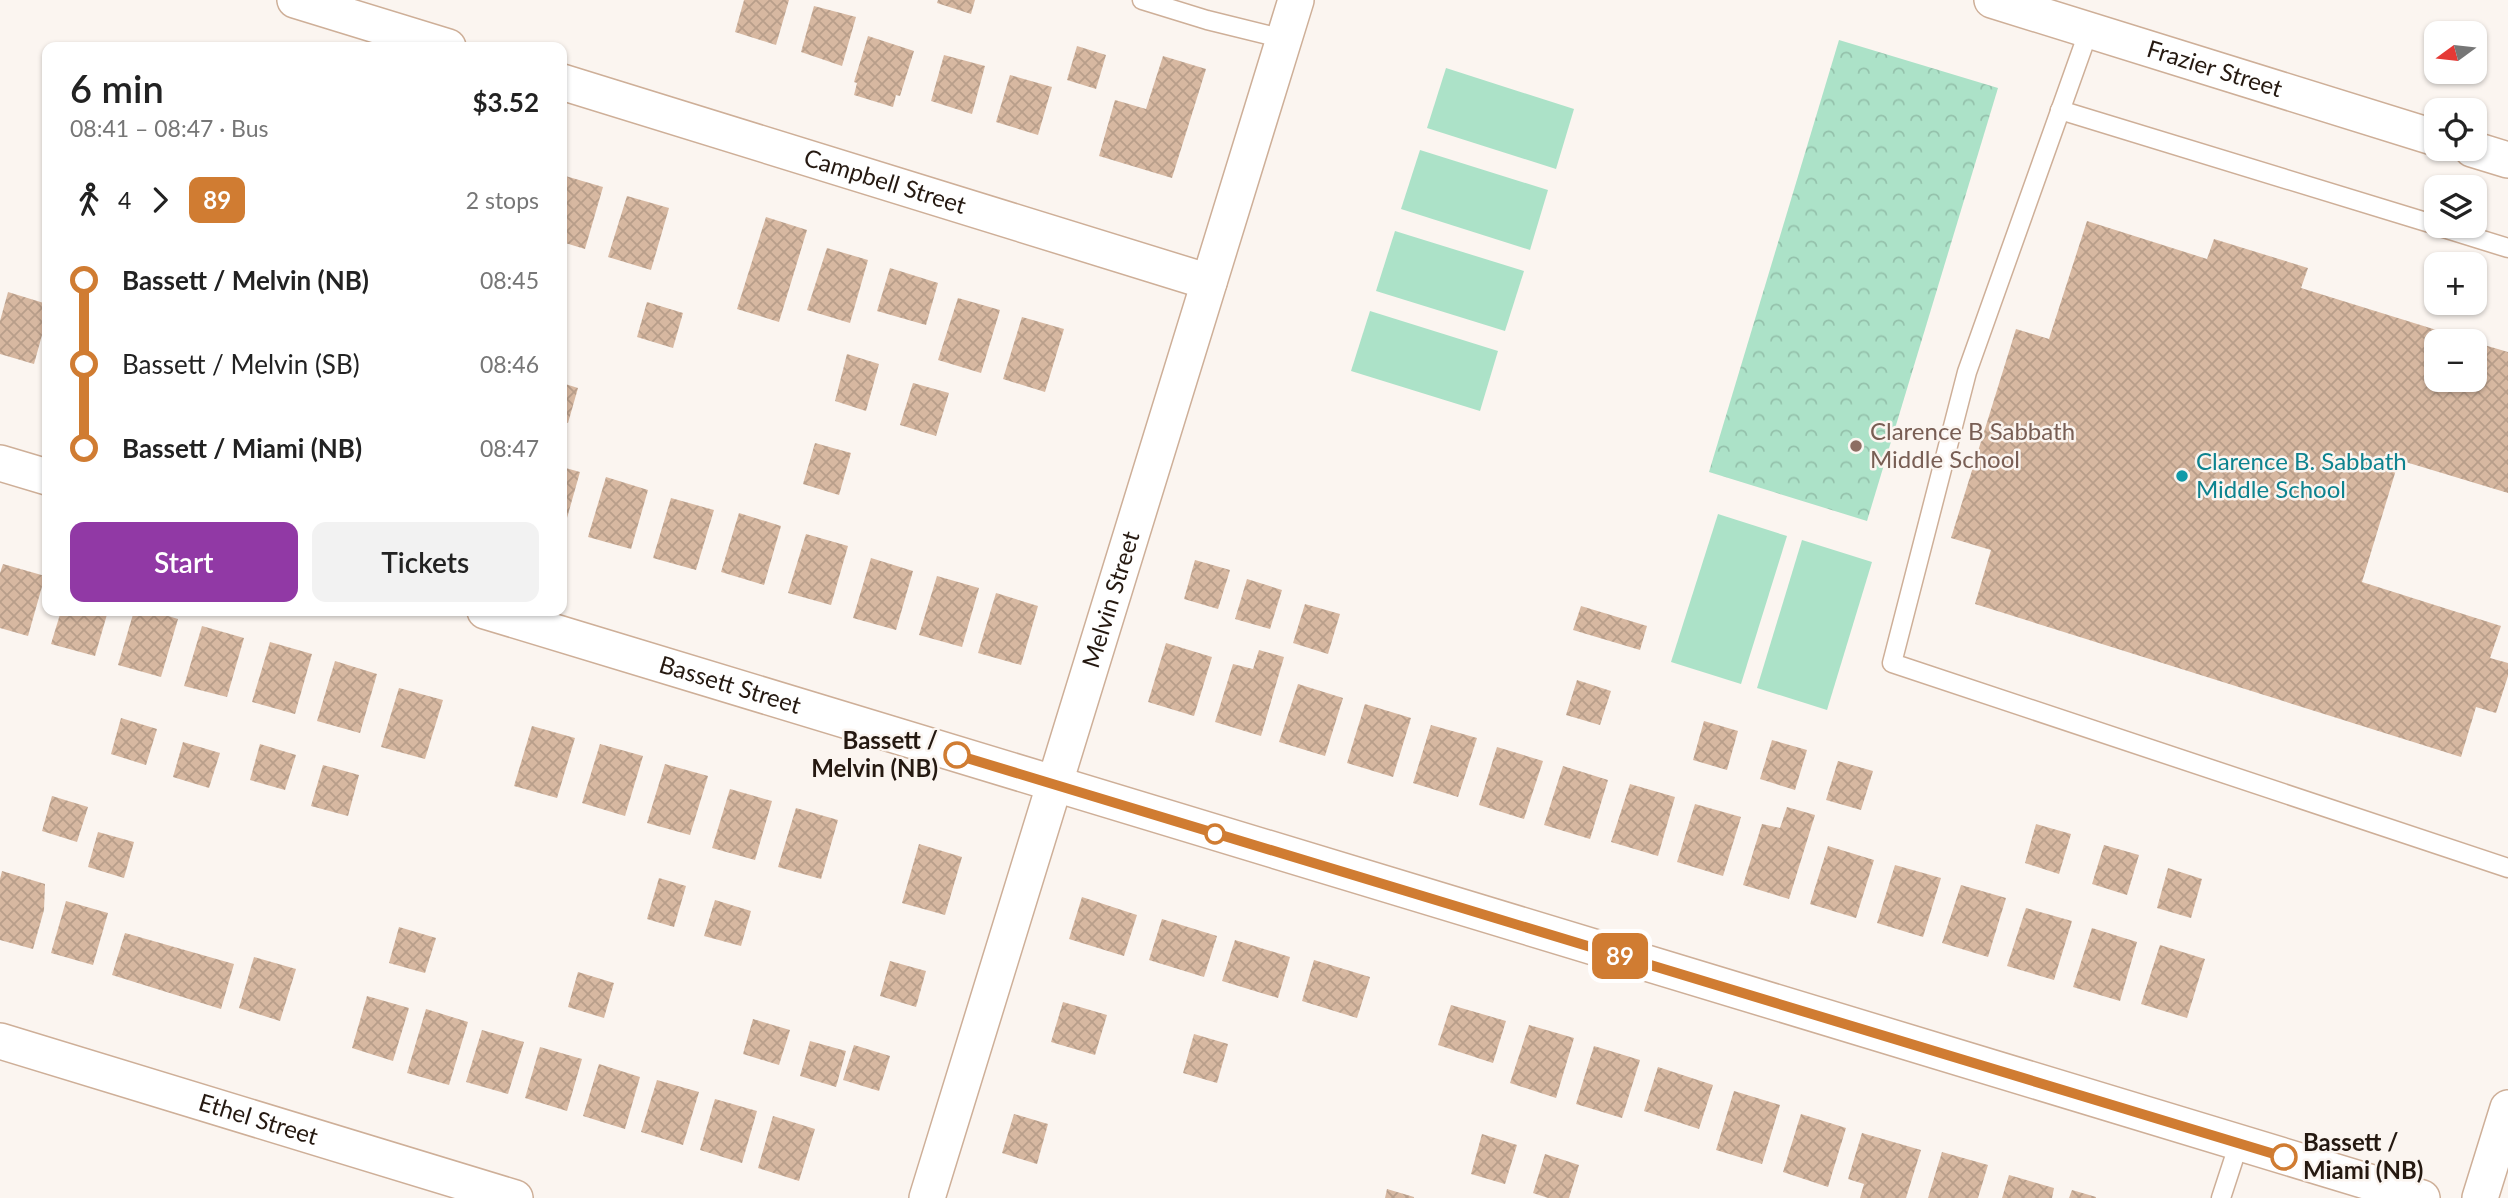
<!DOCTYPE html>
<meta charset="utf-8">
<style>
:root{--surface:#fff;--page:#f2f2f2;--text:#222;--muted:#767676;--accent:#9139a5}
body{margin:0;font-family:Lato,sans-serif;background:var(--page);color:var(--text);height:100vh;display:flex;flex-direction:column;font-size:26px;white-space:nowrap}
*{box-sizing:border-box;margin:0}
p{font-size:23px;color:var(--muted)}
.icon{flex:none;width:38px;height:38px;fill:none;stroke:currentColor;stroke-width:2;stroke-linecap:round;stroke-linejoin:round}
.map{position:relative;flex:1;overflow:hidden}
.panel{position:absolute;left:42px;top:42px;width:525px;height:574px;display:flex;flex-direction:column;background:var(--surface);border-radius:14px;box-shadow:0 2px 5px #0004}
.panel>*{flex:none}
.badge{padding:0 14px;border-radius:10px;font-size:24px;line-height:46px}
.needle{width:46px;rotate:255deg}
.controls{position:absolute;left:2424px;top:21px;display:grid;gap:14px}
.controls a{display:grid;place-items:center;width:63px;height:63px;border-radius:14px;background:var(--surface);box-shadow:0 2px 5px #0004;font-size:35px}
.map>.badge{position:absolute;translate:-50% -50%;box-shadow:0 0 0 4px #fff}
.legs{display:flex;align-items:center;gap:10px;height:77px;padding:0 28px;font-size:23px}
.legs p{margin-inline-start:auto}
.headline{display:flex;align-items:center;justify-content:space-between;height:119px;padding:0 28px}
h1{font-size:38px;font-weight:600;line-height:52px}
.primary-button{display:flex;gap:14px;margin-top:auto;padding:14px 28px}
.primary-button a{flex:1;height:80px;border-radius:14px;background:var(--accent);color:#fff;font-size:28px;font-weight:600;line-height:80px;text-align:center}
.primary-button a+a{background:var(--page);color:var(--text)}
ul{padding:0 28px;list-style:none}
li{display:flex;align-items:center;gap:24px;height:84px;font-size:26px}
li i{display:grid;place-items:center;width:10px;height:100%;margin:0 9px;background:currentColor}
li i::after{content:'';width:18px;height:18px;margin:-9px;border:5px solid;border-radius:50%;background:var(--surface)}
li p{margin-inline-start:auto}
li:first-child i{background:linear-gradient(#0000 50%,currentColor 0)}
li:last-child i{background:linear-gradient(currentColor 50%,#0000 0)}
.map>svg:first-child{display:block}
.park{fill:url(#park-crowns)}
.garden{fill:#ace2c8}
.building{fill:url(#building-cross-hatch)}
.lines{fill:none;stroke-linecap:round;stroke-linejoin:round}
.lane-casing{stroke:#ceaf98;stroke-width:21}
.street-casing{stroke:#ceaf98;stroke-width:38}
.lane{stroke:#fff;stroke-width:18}
.street{stroke:#fff;stroke-width:35}
.line-1-casing{stroke:#fff;stroke-width:16}
.line-1{stroke:#d07c32;stroke-width:10}
.education-dot{fill:#8d6e63;stroke:#fbf5f0;stroke-width:2.5}
.culture-dot{fill:#0f9aa8;stroke:#fbf5f0;stroke-width:2.5}
.stop-1-dot{fill:#fff;stroke:#d07c32;stroke-width:3.5}
.labels{text-anchor:middle;stroke-width:5;stroke-linejoin:round;paint-order:stroke}
.street-label{font-size:24px;fill:#251911;stroke:#fbf5f0}
.education-label{font-size:24px;fill:#785e54;stroke:#fbf5f0;text-anchor:start}
.culture-label{font-size:24px;fill:#0d838f;stroke:#fbf5f0;text-anchor:start}
.stop-label{font-size:24px;font-weight:bold;fill:#251911;stroke:#fbf5f0;text-anchor:end}
</style>
<div class="map">
<svg width="2508" height="1198" viewBox="0 0 2508 1198">
<defs>
<pattern id="park-crowns" width="20" height="18" patternUnits="userSpaceOnUse" patternTransform="scale(1.75)"><rect width="20" height="18" fill="#ace2c8"/><path d="M2 6a3 3 0 1 1 6 0M12 15a3 3 0 1 1 6 0" fill="none" stroke="#94c1ab"/></pattern>
<pattern id="building-cross-hatch" width="8" height="8" patternUnits="userSpaceOnUse" patternTransform="scale(1.75)"><rect width="8" height="8" fill="#d7b8a1"/><path d="M0 0l8 8M0 8l8-8" fill="none" stroke="#b89e8a"/></pattern>
</defs>
<rect width="100%" height="100%" fill="#fbf5f0"/>
<path class="park" d="M1839 40 1998 88 1867 521 1709 472Z"/>
<g class="garden">
<path d="M1446 68 1574 109 1556 169 1427 128Z"/>
<path d="M1420 150 1548 190 1530 250 1401 209Z"/>
<path d="M1395 231 1524 271 1505 331 1376 291Z"/>
<path d="M1370 311 1498 351 1480 411 1351 371Z"/>
<path d="M1718 514 1787 536 1741 684 1671 662Z"/>
<path d="M1802 540 1872 562 1827 710 1757 688Z"/>
</g>
<g class="building">
<path d="M744 0H789L776 45 735 32Z"/>
<path d="M938 0H975L971 14 937 3Z"/>
<path d="M814 6 856 17 842 66 801 52Z"/>
<path d="M868 36 914 51 900 96 896 95 893 107 854 95 857 83 854 82Z"/>
<path d="M1077 46 1106 55 1096 89 1067 80Z"/>
<path d="M944 55 985 66 972 114 931 101Z"/>
<path d="M1163 56 1206 69 1172 178 1099 156 1115 100 1146 109Z"/>
<path d="M1010 75 1052 87 1038 135 996 122Z"/>
<path d="M562 175 603 187 585 249 562 242Z"/>
<path d="M627 196 669 208 651 270 608 257Z"/>
<path d="M766 217 807 230 779 322 737 309Z"/>
<path d="M2087 221 2207 259 2214 239 2308 268 2301 288 2472 341H2436V380H2474V342L2508 352V493L2399 460 2362 582 2501 626 2490 658 2508 663V676L2496 713 2476 707 2461 757 1975 604 1991 550 1951 538 2016 329 2049 339Z"/>
<path d="M827 248 868 260 850 323 807 310Z"/>
<path d="M890 268 938 283 926 325 877 311Z"/>
<path d="M8 292 47 304V317L34 364 0 354V321Z"/>
<path d="M958 298 1000 310 981 373 938 360Z"/>
<path d="M647 302 683 313 673 348 637 337Z"/>
<path d="M1022 317 1064 329 1045 392 1003 379Z"/>
<path d="M847 354 879 364 866 411 835 401Z"/>
<path d="M562 383 578 388 568 423 562 422Z"/>
<path d="M913 383 949 393 936 436 900 425Z"/>
<path d="M815 443 851 453 839 495 803 484Z"/>
<path d="M562 467 580 472 563 532H562Z"/>
<path d="M606 477 648 490 631 549 588 537Z"/>
<path d="M671 498 714 510 696 570 653 558Z"/>
<path d="M739 513 781 526 764 585 721 572Z"/>
<path d="M806 534 848 546 831 605 788 593Z"/>
<path d="M871 558 913 571 896 630 853 618Z"/>
<path d="M1195 560 1230 570 1218 609 1184 599Z"/>
<path d="M3 564 45 576 28 636 0 628V573Z"/>
<path d="M937 576 979 588 962 647 919 635Z"/>
<path d="M1247 579 1282 590 1270 629 1235 619Z"/>
<path d="M996 593 1038 606 1021 665 978 653Z"/>
<path d="M1305 604 1340 614 1328 654 1293 643Z"/>
<path d="M1581 606 1647 626 1640 650 1573 630Z"/>
<path d="M61 611H108L95 656 51 644Z"/>
<path d="M134 611H152L178 619 161 677 118 665Z"/>
<path d="M202 626 244 638 227 697 184 686Z"/>
<path d="M270 642 312 654 295 714 252 702Z"/>
<path d="M1166 643 1212 657 1194 716 1148 702Z"/>
<path d="M1259 650 1284 657 1261 736 1215 722 1233 664 1253 669Z"/>
<path d="M335 661 377 674 360 733 317 721Z"/>
<path d="M1577 680 1611 691 1600 725 1566 715Z"/>
<path d="M1298 684 1343 698 1325 756 1279 742Z"/>
<path d="M399 688 443 700 425 759 381 747Z"/>
<path d="M1365 704 1411 718 1393 777 1347 763Z"/>
<path d="M121 718 157 729 146 765 111 754Z"/>
<path d="M1704 721 1738 731 1727 770 1693 760Z"/>
<path d="M1431 725 1477 738 1458 797 1413 783Z"/>
<path d="M532 726 575 738 557 798 514 786Z"/>
<path d="M1772 740 1807 750 1795 790 1760 779Z"/>
<path d="M183 742 220 753 209 788 173 777Z"/>
<path d="M260 744 296 755 285 790 250 780Z"/>
<path d="M600 744 643 756 625 816 582 803Z"/>
<path d="M1497 747 1543 761 1524 819 1479 805Z"/>
<path d="M1838 761 1873 771 1861 810 1826 800Z"/>
<path d="M665 764 708 776 690 835 647 823Z"/>
<path d="M323 765 359 775 348 816 311 806Z"/>
<path d="M1563 766 1608 780 1590 839 1544 825Z"/>
<path d="M1630 784 1675 797 1658 856 1611 842Z"/>
<path d="M730 789 772 801 755 860 712 848Z"/>
<path d="M52 796 88 807 77 842 42 831Z"/>
<path d="M1695 804 1741 817 1723 876 1677 862Z"/>
<path d="M1787 807 1815 815 1789 899 1743 885 1762 824 1780 828Z"/>
<path d="M796 808 838 820 821 879 778 867Z"/>
<path d="M2036 824 2071 834 2059 874 2025 863Z"/>
<path d="M98 832 134 842 124 878 88 867Z"/>
<path d="M919 844 962 857 945 915 902 903Z"/>
<path d="M2104 845 2139 855 2127 895 2092 884Z"/>
<path d="M1828 846 1874 860 1856 918 1810 904Z"/>
<path d="M1895 865 1941 878 1923 937 1877 923Z"/>
<path d="M2168 868 2202 879 2191 918 2157 908Z"/>
<path d="M2 871 45 884 44 910 33 949 0 940V879Z"/>
<path d="M659 878 686 886 674 927 647 919Z"/>
<path d="M1961 885 2006 898 1988 957 1942 943Z"/>
<path d="M1082 897 1137 915 1124 956 1069 939Z"/>
<path d="M715 900 751 911 741 946 704 936Z"/>
<path d="M66 901 108 913 93 965 51 953Z"/>
<path d="M2026 908 2072 921 2054 980 2007 966Z"/>
<path d="M1162 919 1217 936 1204 977 1149 960Z"/>
<path d="M399 927 436 938 425 973 389 963Z"/>
<path d="M2092 928 2137 942 2120 1001 2073 987Z"/>
<path d="M125 933 234 964 221 1009 112 975Z"/>
<path d="M1235 940 1290 957 1278 998 1222 981Z"/>
<path d="M2160 945 2205 959 2187 1018 2141 1004Z"/>
<path d="M254 957 296 969 280 1021 239 1008Z"/>
<path d="M1314 960 1370 977 1357 1018 1302 1001Z"/>
<path d="M890 961 926 971 916 1007 880 996Z"/>
<path d="M578 972 614 983 604 1018 568 1007Z"/>
<path d="M367 996 409 1008 393 1061 352 1048Z"/>
<path d="M1063 1002 1107 1015 1095 1055 1051 1042Z"/>
<path d="M1451 1005 1506 1021 1493 1063 1438 1045Z"/>
<path d="M426 1009 468 1022 449 1085 407 1073Z"/>
<path d="M753 1019 790 1030 779 1065 743 1054Z"/>
<path d="M1529 1025 1574 1038 1556 1098 1510 1083Z"/>
<path d="M482 1030 524 1042 508 1094 466 1082Z"/>
<path d="M1194 1034 1228 1044 1217 1083 1183 1073Z"/>
<path d="M810 1041 846 1051 836 1087 800 1076Z"/>
<path d="M854 1045 890 1056 879 1091 843 1080Z"/>
<path d="M1594 1046 1640 1060 1622 1118 1576 1104Z"/>
<path d="M540 1047 582 1059 567 1111 525 1098Z"/>
<path d="M599 1064 640 1077 625 1129 583 1116Z"/>
<path d="M1658 1067 1713 1085 1699 1129 1644 1111Z"/>
<path d="M657 1080 699 1092 683 1145 641 1132Z"/>
<path d="M1734 1091 1780 1105 1762 1164 1716 1150Z"/>
<path d="M715 1099 757 1111 742 1163 700 1150Z"/>
<path d="M1014 1114 1048 1124 1037 1164 1002 1153Z"/>
<path d="M1801 1114 1846 1128 1828 1187 1783 1172Z"/>
<path d="M773 1116 815 1129 799 1181 758 1168Z"/>
<path d="M1862 1133 1921 1150 1906 1198H1860L1864 1184 1848 1179Z"/>
<path d="M1482 1134 1517 1145 1505 1184 1471 1174Z"/>
<path d="M1942 1152 1988 1165 1978 1198H1928Z"/>
<path d="M1545 1154 1579 1165 1569 1198H1548L1533 1193Z"/>
<path d="M2009 1175 2054 1188 2052 1198H2002Z"/>
<path d="M1387 1189 1414 1197V1198H1385Z"/>
<path d="M2072 1190 2096 1197V1198H2069Z"/>
</g>
<g class="lines">
<g class="lane-casing">
<g id="lane">
<path d="M1142 0 1207 20 1284 39"/>
<path d="M2089 30 1967 372 1892 663 2508 868"/>
<path d="M2060 110 2436 225"/>
<path d="M2437 226 2508 248"/>
<path d="M2221 1198 2239 1143"/>
</g>
</g>
<g class="street-casing">
<g id="street">
<path d="M295 0 448 47"/>
<path id="s1" d="M1992 0 2436 138"/>
<path id="s2" d="M562 82 1209 282"/>
<path d="M2472 149 2508 160"/>
<path d="M0 463 47 477"/>
<path id="s3" d="M485 611 2422 1198"/>
<path id="s4" d="M0 1041 515 1198"/>
<path id="s5" d="M927 1198 1296 0"/>
<path d="M2480 1198 2508 1108"/>
</g>
</g>
<use href="#lane" class="lane"/>
<use href="#street" class="street"/>
</g>
<g class="lines">
<g class="line-1-casing">
<path id="line-1" d="M957 755 2284 1157"/>
</g>
<use href="#line-1" class="line-1"/>
</g>
<circle class="education-dot" cx="1856" cy="446" r="7"/>
<circle class="culture-dot" cx="2182" cy="476" r="7"/>
<g class="stop-1-dot">
<circle cx="957" cy="755" r="12"/>
<circle cx="1215" cy="834" r="9"/>
<circle cx="2284" cy="1157" r="12"/>
</g>
<g class="labels">
<g class="street-label">
<text dy="8" stroke="none"><textPath href="#s1" startOffset="233">Frazier Street</textPath></text>
<text dy="8" stroke="none"><textPath href="#s2" startOffset="338">Campbell Street</textPath></text>
<text dy="8" stroke="none"><textPath href="#s5" startOffset="626">Melvin Street</textPath></text>
<text dy="8" stroke="none"><textPath href="#s3" startOffset="256">Bassett Street</textPath></text>
<text dy="8" stroke="none"><textPath href="#s4" startOffset="270">Ethel Street</textPath></text>
</g>
<g class="education-label">
<text x="1870" y="440">Clarence B Sabbath<tspan x="1870" dy="28">Middle School</tspan></text>
</g>
<g class="culture-label">
<text x="2196" y="470">Clarence B. Sabbath<tspan x="2196" dy="28">Middle School</tspan></text>
</g>
<g class="stop-label">
<text x="938" y="749">Bassett /<tspan x="938" dy="28">Melvin (NB)</tspan></text>
<text x="2303" y="1151" text-anchor="start">Bassett /<tspan x="2303" dy="28">Miami (NB)</tspan></text>
</g>
</g>
</svg>
<div class="controls">
<a><svg class="needle" viewBox="-14 -14 28 28"><path d="M0-13l5 13h-10z" fill="#e53935"/><path d="M0 13l5-13h-10z" fill="#767676"/></svg></a>
<a><svg class="icon" aria-label="locate" viewBox="0 0 24 24"><circle cx="12" cy="12" r="6"/><path d="M12 2v4M12 18v4M2 12h4M18 12h4"/></svg></a>
<a><svg class="icon" aria-label="layers" viewBox="0 0 24 24"><path d="M12 4l9 5-9 5-9-5zM3 14l9 5 9-5"/></svg></a>
<a>+</a>
<a>−</a>
</div>
<b class="badge" style="left:1620px;top:956px;background:#d07c32;color:#fff">89</b>
<section class="panel">
<div class="headline"><div><h1>6 min</h1><p>08:41 – 08:47 · Bus</p></div><b>$3.52</b></div>
<div class="legs"><svg class="icon" aria-label="walk" viewBox="0 0 24 24"><circle cx="13" cy="4" r="2"/><path d="M13 8l-2 6 4 7M11 14l-3 7M7 12l3-4h3l4 4"/></svg>4<svg class="icon" aria-label="forward" viewBox="0 0 24 24"><path d="M9 5l7 7-7 7"/></svg><b class="badge" style="background:#d07c32;color:#fff">89</b><p>2 stops</p></div>
<ul>
<li><i style="color:#d07c32"></i><b>Bassett / Melvin (NB)</b><p>08:45</p></li>
<li><i style="color:#d07c32"></i><span>Bassett / Melvin (SB)</span><p>08:46</p></li>
<li><i style="color:#d07c32"></i><b>Bassett / Miami (NB)</b><p>08:47</p></li>
</ul>
<div class="primary-button"><a>Start</a><a>Tickets</a></div>
</section>
</div>
